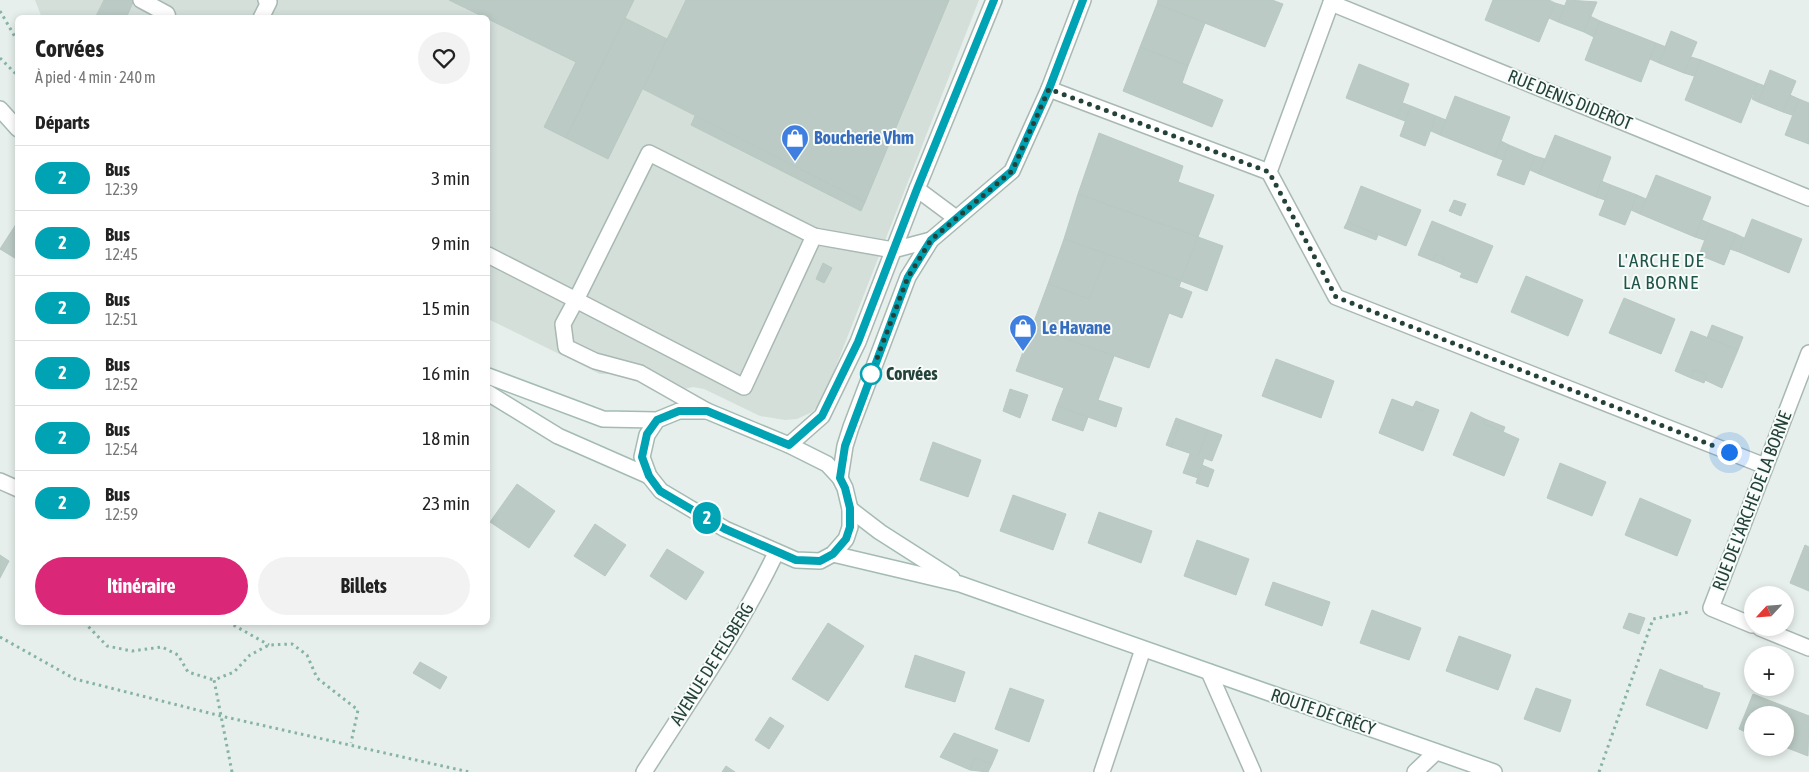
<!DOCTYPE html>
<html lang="fr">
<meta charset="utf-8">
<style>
:root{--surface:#fff;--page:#f2f2f2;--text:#222;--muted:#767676;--line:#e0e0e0;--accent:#db2777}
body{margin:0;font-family:"Asap Condensed",sans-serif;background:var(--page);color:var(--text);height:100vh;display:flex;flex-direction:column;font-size:19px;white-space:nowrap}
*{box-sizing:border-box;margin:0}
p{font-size:16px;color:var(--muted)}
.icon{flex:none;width:28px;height:28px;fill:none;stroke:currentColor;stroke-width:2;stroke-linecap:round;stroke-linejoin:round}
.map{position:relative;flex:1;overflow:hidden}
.panel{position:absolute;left:15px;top:15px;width:475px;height:610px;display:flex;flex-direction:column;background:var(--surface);border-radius:8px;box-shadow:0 2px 8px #0003}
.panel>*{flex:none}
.badge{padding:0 10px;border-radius:16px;font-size:18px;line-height:32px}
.needle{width:32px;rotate:244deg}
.tools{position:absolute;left:1744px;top:586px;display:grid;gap:10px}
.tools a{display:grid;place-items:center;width:50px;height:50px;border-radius:50%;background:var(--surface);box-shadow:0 2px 8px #0003;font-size:25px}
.you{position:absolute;width:25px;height:25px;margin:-12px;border:4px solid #fff;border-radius:50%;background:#1a73e8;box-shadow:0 0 0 8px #1a73e833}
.map>.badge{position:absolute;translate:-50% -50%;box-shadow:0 0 0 2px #fff}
h2{padding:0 20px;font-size:19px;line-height:45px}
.round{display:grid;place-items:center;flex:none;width:52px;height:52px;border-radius:26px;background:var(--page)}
.summary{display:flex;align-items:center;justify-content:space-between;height:85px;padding:0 20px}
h1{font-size:24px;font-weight:700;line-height:38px}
.button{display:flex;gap:10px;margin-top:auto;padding:10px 20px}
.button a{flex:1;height:58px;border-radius:30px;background:var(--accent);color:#fff;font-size:20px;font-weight:700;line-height:58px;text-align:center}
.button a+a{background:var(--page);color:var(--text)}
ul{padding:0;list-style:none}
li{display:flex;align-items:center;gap:15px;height:65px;padding:0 20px;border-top:1px solid var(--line)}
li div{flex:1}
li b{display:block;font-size:19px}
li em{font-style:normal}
li .badge{min-width:55px;font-weight:700;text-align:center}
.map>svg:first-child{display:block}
.built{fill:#d4dfda}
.building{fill:#bbcac4;stroke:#b8c9c2}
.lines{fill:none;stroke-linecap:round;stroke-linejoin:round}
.lane-casing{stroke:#a8b8b2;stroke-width:18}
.street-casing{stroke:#a8b8b2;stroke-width:18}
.secondary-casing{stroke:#a4bbb3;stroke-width:18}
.path{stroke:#86b3a5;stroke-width:3;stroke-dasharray:2.5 4;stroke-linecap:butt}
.lane{stroke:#fff;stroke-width:15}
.street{stroke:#fff;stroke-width:15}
.secondary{stroke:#fff;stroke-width:15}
.line-casing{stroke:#fff;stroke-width:11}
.line{stroke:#00a3b4;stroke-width:8}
.walk{stroke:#24423a;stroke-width:5;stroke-dasharray:0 9}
.stop-dot{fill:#fff;stroke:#00a3b4;stroke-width:2.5}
.labels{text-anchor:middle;stroke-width:4;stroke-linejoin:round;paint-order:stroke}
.street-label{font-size:18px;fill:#24423a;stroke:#f7fbf9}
.shop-label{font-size:18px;font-weight:bold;fill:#366cbe;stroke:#f7fbf9;text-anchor:start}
.stop-label{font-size:18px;font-weight:bold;fill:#24423a;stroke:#f7fbf9;text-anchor:start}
.neighbourhood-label{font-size:19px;letter-spacing:1px;fill:#1f5548;stroke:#f7fbf9}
</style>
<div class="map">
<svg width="1809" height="772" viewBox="0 0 1809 772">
<rect width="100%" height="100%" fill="#e6efeb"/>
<path class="built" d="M35 0H979L822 402 812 412 797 419 785 420 760 416 704 389 693 387 674 391 624 374H600L488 319V18H42Z"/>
<g class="building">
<path d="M104 0H134L126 18H95Z"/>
<path d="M449 0H634L566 138 544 127 576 62Z"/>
<path d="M686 0H949L865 202 643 89Z"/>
<path d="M1158 0H1272L1283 4 1265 47 1157 4Z"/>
<path d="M1493 0H1549L1555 3 1539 42 1485 20Z"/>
<path d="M1567 0 1597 2 1584 32 1558 22Z"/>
<path d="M1555 3 1565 6 1558 22 1549 18Z"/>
<path d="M1157 4 1205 23 1188 66 1140 47Z"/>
<path d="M1590 16 1600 21 1594 37 1584 32Z"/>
<path d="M625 18 667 39 608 159 566 138Z"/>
<path d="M1600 21 1656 43 1641 82 1585 60Z"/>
<path d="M1671 31 1697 42 1684 73 1659 63Z"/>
<path d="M1656 43 1666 47 1659 63 1650 59Z"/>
<path d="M1140 47 1188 66 1182 83 1223 100 1212 127 1123 91Z"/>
<path d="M1691 57 1701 60 1694 76 1684 73Z"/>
<path d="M1701 60 1757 83 1741 123 1685 100Z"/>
<path d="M1359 64 1409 84 1397 118 1346 98Z"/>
<path d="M1770 70 1796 81 1783 112 1758 102Z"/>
<path d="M1757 83 1765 86 1758 102 1752 99Z"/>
<path d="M1790 95 1799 99 1792 115 1783 112Z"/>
<path d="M1455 96 1510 117 1495 157 1440 135Z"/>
<path d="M1799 99 1809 103V144L1785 135Z"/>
<path d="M1403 103 1411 106 1405 121 1397 118Z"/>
<path d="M1411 106 1436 116 1425 146 1400 136Z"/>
<path d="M695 116 865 202 861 211 691 125Z"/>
<path d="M1436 116 1446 120 1440 135 1431 131Z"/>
<path d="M1099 133 1183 166 1178 182 1214 195 1198 237 1078 194Z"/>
<path d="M1555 135 1611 157 1596 197 1539 174Z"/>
<path d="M1501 141 1509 145 1503 160 1495 157Z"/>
<path d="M1509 145 1535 156 1524 185 1497 175Z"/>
<path d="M1535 156 1545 159 1539 174 1530 170Z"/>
<path d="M1656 175 1711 197 1695 237 1640 214Z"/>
<path d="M1601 181 1611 185 1605 200 1596 197Z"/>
<path d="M1611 185 1637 195 1625 225 1599 215Z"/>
<path d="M1361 186 1421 210 1406 246 1347 222Z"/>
<path d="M1078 194 1198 237 1181 281 1064 239Z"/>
<path d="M1637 195 1646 199 1640 214 1631 210Z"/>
<path d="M1454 200 1466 204 1461 216 1449 211Z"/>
<path d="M1752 219 1802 239 1789 273 1739 252Z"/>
<path d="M1702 220 1711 224 1704 240 1695 237Z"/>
<path d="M18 221V260L0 249Z"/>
<path d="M1432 221 1493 246 1477 283 1460 277 1462 273 1441 264 1444 258 1436 254 1433 261 1418 255Z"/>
<path d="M1347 222 1378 235 1376 240 1344 228Z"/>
<path d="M1711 224 1736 234 1724 265 1699 255Z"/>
<path d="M1736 234 1744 238 1739 252 1730 249Z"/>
<path d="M1198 237 1223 246 1207 291 1181 281Z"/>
<path d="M1064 239 1107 254 1089 299 1048 284Z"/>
<path d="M1107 254 1181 281 1179 287 1192 292 1182 318 1169 313 1149 368 1032 327 1048 284 1089 299Z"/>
<path d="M1436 254 1444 258 1441 264 1433 261Z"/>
<path d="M823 263 832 268 824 283 816 279Z"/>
<path d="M1526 276 1583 300 1568 336 1511 312Z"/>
<path d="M1624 298 1675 319 1661 354 1609 333Z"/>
<path d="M1712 325 1743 337 1738 350 1707 338Z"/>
<path d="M1032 327 1114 356 1098 400 1122 408 1116 427 1057 406 1064 388 1016 371Z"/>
<path d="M1691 331 1738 350 1722 388 1705 380 1707 375 1694 370 1691 378 1675 371Z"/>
<path d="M1276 359 1334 381 1321 418 1262 396Z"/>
<path d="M1694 370 1707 375 1704 383 1691 378Z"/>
<path d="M1010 389 1028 395 1020 418 1003 411Z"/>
<path d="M1392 399 1423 411 1426 405 1439 410 1423 451 1379 433Z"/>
<path d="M1416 401 1426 405 1423 411 1413 407Z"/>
<path d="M1057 406 1088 417 1083 431 1052 420Z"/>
<path d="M1471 412 1485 419 1483 423 1519 439 1504 476 1453 455Z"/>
<path d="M1176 418 1181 420 1171 447 1166 445Z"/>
<path d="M1485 419 1505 427 1503 432 1483 423Z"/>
<path d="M1181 420 1208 430 1198 456 1171 447Z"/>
<path d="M1208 430 1222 435 1212 461 1198 456Z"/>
<path d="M933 442 981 460 968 497 920 480Z"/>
<path d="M1190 454 1204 459 1198 478 1183 473Z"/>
<path d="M1560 463 1606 482 1592 516 1547 498Z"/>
<path d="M1202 465 1214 470 1208 487 1196 483Z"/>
<path d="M517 484 555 511 529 548 490 522Z"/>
<path d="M1013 495 1066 514 1053 550 1000 531Z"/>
<path d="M1640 498 1691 520 1677 556 1625 535Z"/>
<path d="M1099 512 1152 531 1141 563 1088 543Z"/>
<path d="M595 524 626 545 605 576 574 556Z"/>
<path d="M1197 540 1249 559 1236 595 1184 576Z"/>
<path d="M1805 545 1809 547V591L1790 583Z"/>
<path d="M667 549 704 572 686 600 650 576Z"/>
<path d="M0 555 9 561 0 578Z"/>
<path d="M1273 582 1330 602 1322 626 1265 605Z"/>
<path d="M1372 610 1421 628 1409 660 1360 643Z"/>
<path d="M1629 613 1645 618 1639 634 1623 628Z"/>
<path d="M828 623 864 646 828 701 792 679Z"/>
<path d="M1459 636 1511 655 1498 690 1446 671Z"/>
<path d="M915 655 965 672 955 702 905 687Z"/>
<path d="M420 662 447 677 440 689 413 673Z"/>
<path d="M1660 669 1674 675 1673 678 1720 693 1707 729 1646 705Z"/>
<path d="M1674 675 1703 686 1702 689 1673 678Z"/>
<path d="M1010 688 1044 700 1029 742 995 729Z"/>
<path d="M1536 688 1571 700 1560 732 1524 719Z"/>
<path d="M1753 694 1809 716 1808 756 1785 747V715H1752V735L1739 729Z"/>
<path d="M770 717 784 726 769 749 755 740Z"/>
<path d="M954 733 998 750 992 764 975 758 970 770 940 757Z"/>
<path d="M975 758 992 764 988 772 970 770Z"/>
<path d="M726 766 735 772H722Z"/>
</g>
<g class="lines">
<g class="lane-casing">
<g id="lane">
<path d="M141 0 167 14 168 18"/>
<path d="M261 18 269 2 266 0"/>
<path d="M488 255 576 300 649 153 814 236 893 250 931 240"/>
<path d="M707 411 640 373 595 361 566 347 563 324 576 300 744 387 814 236"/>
</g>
</g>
<g class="street-casing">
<g id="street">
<path d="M1332 0 1269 172 1336 297 1765 466"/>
<path d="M1331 3 1809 198"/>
<path d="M1049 89 1269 172"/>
<path d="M917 189 956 218"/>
<path d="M789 445 822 416 858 342 917 189 994 0"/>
<path d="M840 478 845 446 851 427 908 277 931 240 1012 171 1049 89 1083 0"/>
<path d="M0 481 18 489"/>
<path d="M1752 625 1711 608 1809 353"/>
<path d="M1760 628 1809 648"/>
<path d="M1209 672 1253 772"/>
<path d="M644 772C690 700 739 630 776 553"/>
<path d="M1102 772 1143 649"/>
<path d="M1415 772 1436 752"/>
</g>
</g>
<g class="secondary-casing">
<g id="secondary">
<path d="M0 109 18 129"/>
<path d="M488 376 603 419 657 420 679 411H707L789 445 827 464 840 478 845 488 850 509V527L846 539 833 554 820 561 796 560 725 529 661 491 649 476 642 457 647 435 657 420"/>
<path d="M488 393 558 436 649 476"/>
<path d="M850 509 880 532 952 578"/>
<path d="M833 554 960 584 1494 772"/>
</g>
</g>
<g class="path">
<path d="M0 11 18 42"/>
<path d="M0 58 18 76"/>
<path d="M84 622 107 646 132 651 162 647 178 655 188 672 214 680"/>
<path d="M228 622 269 645"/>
<path d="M0 637 75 679 221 716 469 772"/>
<path d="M232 772 214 680 234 672 250 655 269 645 292 644 307 655 317 678 358 710 351 743"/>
<path d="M1599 772 1653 619 1689 612"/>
</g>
<use href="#lane" class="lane"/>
<use href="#street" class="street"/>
<use href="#secondary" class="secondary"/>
</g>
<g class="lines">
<g class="line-casing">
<path id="line" d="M994 0 917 189 858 342 822 416 789 445 707 411H679L657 420 647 434 642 457 649 476 660 491 725 529 796 560 820 561 833 554 846 539 850 527V508L845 488 840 478 845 446 908 277 931 240 1012 171 1049 89 1083 0"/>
</g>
<use href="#line" class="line"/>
<path class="walk" d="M871 374 908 277 931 240 1012 171 1049 89 1269 172 1336 297 1729 452"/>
</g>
<defs>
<g id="shop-pin" transform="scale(1.4375)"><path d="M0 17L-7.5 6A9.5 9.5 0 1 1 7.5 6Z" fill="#3f7fe0" stroke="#f7fbf9"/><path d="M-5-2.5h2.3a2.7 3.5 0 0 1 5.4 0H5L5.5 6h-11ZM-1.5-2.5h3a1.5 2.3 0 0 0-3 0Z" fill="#fff"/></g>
</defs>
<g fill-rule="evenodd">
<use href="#shop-pin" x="795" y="138"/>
<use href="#shop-pin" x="1023" y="328"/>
</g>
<circle class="stop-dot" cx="871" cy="374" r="10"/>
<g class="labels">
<g class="street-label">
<text transform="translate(1570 100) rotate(22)" y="6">RUE DENIS DIDEROT</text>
<text transform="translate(1752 501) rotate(-69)" y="6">RUE DE L'ARCHE DE LA BORNE</text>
<text transform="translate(712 664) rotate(-58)" y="6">AVENUE DE FELSBERG</text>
<text transform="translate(1323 712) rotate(19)" y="6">ROUTE DE CRÉCY</text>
</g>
<g class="shop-label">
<text x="814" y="144">Boucherie Vhm</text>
<text x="1042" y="334">Le Havane</text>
</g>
<g class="stop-label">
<text x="886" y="380">Corvées</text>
</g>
<g class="neighbourhood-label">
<text x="1661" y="267">L'ARCHE DE<tspan x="1661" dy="22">LA BORNE</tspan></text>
</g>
</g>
</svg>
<div class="tools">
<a><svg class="needle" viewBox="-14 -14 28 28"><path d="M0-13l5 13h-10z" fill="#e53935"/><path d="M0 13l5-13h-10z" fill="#767676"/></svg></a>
<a>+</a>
<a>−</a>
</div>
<div class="you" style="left:1729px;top:452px"></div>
<b class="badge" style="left:707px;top:518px;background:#00a3b4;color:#fff">2</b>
<section class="panel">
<div class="summary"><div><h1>Corvées</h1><p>À pied · 4 min · 240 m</p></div><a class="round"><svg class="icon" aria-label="heart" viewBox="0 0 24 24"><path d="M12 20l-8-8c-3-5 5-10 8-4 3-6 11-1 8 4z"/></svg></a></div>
<h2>Départs</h2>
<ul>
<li><span class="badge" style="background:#00a3b4;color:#fff">2</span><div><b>Bus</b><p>12:39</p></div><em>3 min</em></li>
<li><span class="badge" style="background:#00a3b4;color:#fff">2</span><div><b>Bus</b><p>12:45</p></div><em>9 min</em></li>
<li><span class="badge" style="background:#00a3b4;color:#fff">2</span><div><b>Bus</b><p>12:51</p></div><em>15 min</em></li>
<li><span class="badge" style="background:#00a3b4;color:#fff">2</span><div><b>Bus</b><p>12:52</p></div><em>16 min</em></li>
<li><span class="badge" style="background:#00a3b4;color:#fff">2</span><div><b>Bus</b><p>12:54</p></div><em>18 min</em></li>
<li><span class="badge" style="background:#00a3b4;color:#fff">2</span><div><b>Bus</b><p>12:59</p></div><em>23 min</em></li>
</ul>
<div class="button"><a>Itinéraire</a><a>Billets</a></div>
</section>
</div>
